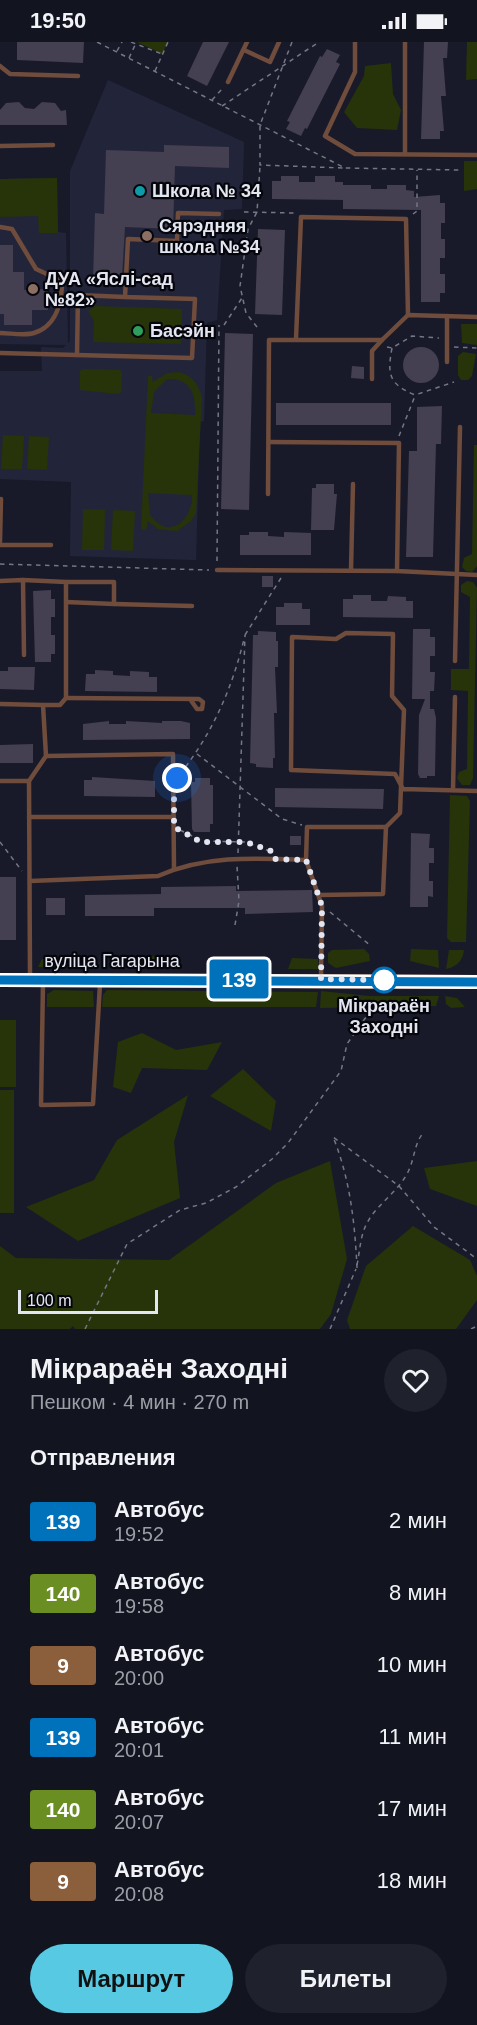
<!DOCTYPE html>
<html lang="ru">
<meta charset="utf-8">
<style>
:root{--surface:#121420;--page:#1f212d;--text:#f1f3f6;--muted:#9c9ea5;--accent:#57c9e2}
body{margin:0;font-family:Arial,sans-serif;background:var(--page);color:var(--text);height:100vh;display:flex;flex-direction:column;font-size:22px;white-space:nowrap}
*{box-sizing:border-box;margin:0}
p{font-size:20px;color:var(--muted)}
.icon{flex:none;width:33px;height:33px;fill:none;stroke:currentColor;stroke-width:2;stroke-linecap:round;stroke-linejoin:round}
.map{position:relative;height:1287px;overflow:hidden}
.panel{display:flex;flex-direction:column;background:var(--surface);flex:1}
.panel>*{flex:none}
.badge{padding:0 12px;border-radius:4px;font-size:21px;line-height:39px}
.scale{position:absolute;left:18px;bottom:15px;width:140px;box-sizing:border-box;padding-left:6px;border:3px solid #e3e5f0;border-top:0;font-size:16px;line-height:21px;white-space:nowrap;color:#e3e5f0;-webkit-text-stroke:4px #05060c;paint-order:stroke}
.you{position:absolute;width:30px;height:30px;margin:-15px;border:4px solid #fff;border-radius:50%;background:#1a73e8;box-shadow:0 0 0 9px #1a73e833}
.map>.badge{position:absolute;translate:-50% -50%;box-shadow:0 0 0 3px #fff}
h2{padding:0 30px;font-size:22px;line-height:54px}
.round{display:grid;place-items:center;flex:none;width:63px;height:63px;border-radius:32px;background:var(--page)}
.summary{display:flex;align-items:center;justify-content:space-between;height:102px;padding:0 30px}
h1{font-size:28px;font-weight:800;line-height:45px}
.button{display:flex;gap:12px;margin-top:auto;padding:12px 30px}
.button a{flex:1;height:69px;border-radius:36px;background:var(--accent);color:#111;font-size:24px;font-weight:800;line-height:69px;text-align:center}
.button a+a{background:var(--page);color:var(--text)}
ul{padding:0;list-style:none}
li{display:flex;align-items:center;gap:18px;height:72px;padding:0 30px}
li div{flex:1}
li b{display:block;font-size:22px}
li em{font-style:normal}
li .badge{min-width:66px;font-weight:700;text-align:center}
.status{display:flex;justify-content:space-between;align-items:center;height:42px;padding:0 30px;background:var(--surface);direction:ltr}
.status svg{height:16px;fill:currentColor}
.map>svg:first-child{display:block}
.built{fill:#22253a}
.green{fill:#273309;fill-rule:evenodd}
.building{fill:#443f51}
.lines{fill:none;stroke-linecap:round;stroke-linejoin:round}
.path{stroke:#757785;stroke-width:1.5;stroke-dasharray:4.5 4.5;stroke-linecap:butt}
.lane{stroke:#6f4c3b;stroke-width:4.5}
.secondary{stroke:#9f664c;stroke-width:14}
.line-casing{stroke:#fff;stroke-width:14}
.line{stroke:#0072bc;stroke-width:9}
.walk{stroke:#e3e5f0;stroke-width:6;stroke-dasharray:0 10.8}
.culture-dot{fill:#0f9aa8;stroke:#05060c;stroke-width:2}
.education-dot{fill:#8d6e63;stroke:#05060c;stroke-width:2}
.leisure-dot{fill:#2e9e5b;stroke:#05060c;stroke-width:2}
.stop-dot{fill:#fff;stroke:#0072bc;stroke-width:3}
.labels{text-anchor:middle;stroke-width:4.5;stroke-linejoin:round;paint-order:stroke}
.poi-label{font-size:18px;font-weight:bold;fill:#e3e5f0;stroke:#05060c;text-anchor:start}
.street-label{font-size:18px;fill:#e3e5f0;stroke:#05060c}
.stop-label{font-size:18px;font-weight:bold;fill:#e3e5f0;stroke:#05060c}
</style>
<div class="status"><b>19:50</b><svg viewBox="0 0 49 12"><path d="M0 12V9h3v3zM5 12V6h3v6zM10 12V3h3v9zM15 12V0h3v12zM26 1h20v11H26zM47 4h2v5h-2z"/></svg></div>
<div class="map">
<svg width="477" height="1287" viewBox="0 0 477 1287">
<rect width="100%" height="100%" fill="#181a2a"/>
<path class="built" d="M108 38 244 100 242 167 224 168 217 278 207 281 204 379 200 380 196 518 70 514 71 440 0 437V329H42L41 305 63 306 66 303 0 302V137L57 136 58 190 66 191 68 301 70 299V129Z"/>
<g class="green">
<path d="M137 0H168L162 12Z"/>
<path d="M467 0H477V37L466 38Z"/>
<path d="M391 21 393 52 401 68 397 88 357 86 344 70 364 34 365 24Z"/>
<path d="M464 119H477V147L464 149Z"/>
<path d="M57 136 58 191H39L38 174 0 175V137Z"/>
<path d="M95 264 182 267 181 302 93 300 94 279 88 269Z"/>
<path d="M461 282H477V303L462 301Z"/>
<path d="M463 310 476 312 472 334 468 338H461L458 333V314Z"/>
<path d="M84 327 120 328 122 331 121 350 118 352 80 348V329Z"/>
<path d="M179 330C193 334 198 342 202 356L196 471 191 479 177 489 158 487 148 479 146 488 141 487 148 334H152L153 340 167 331ZM167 337C191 336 196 352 195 373L151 371 154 350ZM148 451 192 453C193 479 168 499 150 473Z"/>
<path d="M3 393 24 394 22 427H1Z"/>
<path d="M29 394 49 395 47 428 27 427Z"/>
<path d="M474 403H477V524L472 530 466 529 462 525 464 516 472 512Z"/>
<path d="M83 467 105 468 104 508H82Z"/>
<path d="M113 468 135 469 133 509 111 508Z"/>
<path d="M467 539 473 540 477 546 473 736 470 743H462L457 736 459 730 467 727 468 649 451 648V627H469L470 555 461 550V543Z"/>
<path d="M450 753 467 754 470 759 466 900H451L447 896Z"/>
<path d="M364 907 369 912 370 919 336 926 328 921V911L332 908Z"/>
<path d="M411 907 438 908 439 926 410 919Z"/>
<path d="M449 908H464C463 918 457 925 446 927Z"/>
<path d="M147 914 162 915 165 926H141L142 919Z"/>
<path d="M292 916 318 917 319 927H288Z"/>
<path d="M42 917H83L89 925H38Z"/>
<path d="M54 948 93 949 94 965H47V952Z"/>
<path d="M107 948 318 950 316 965H102L103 953Z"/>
<path d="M321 949 369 954H439L436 964 320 966Z"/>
<path d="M445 954 457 956 465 965 451 966 446 962Z"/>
<rect x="0" y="978" width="16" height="67"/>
<path d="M142 991 176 1008 222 1000 207 1028 142 1026 131 1051 113 1045 118 1000Z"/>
<path d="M243 1027 276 1059 271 1089 210 1054Z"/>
<rect x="0" y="1048" width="14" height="123"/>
<path d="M188 1053 174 1100 180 1156 78 1199 26 1165 94 1138 117 1098Z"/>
<path d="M330 1119 347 1217 331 1272 320 1287H75L73 1284 70 1287H0V1204L16 1216 169 1218 276 1141Z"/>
<path d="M477 1119V1164L430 1147 424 1126Z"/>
<path d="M413 1184 470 1218 477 1234V1258L456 1287H350L347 1278 366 1224Z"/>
</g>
<g class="building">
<path d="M17 0H84L83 21 17 18Z"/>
<path d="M203 0H229L207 44 187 34Z"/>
<path d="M424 0H448L447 16H443L446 54H441L444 89H440V97H421Z"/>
<path d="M327 7 340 13 336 20 340 22 307 87 305 86 301 94 286 87 290 80 287 79 320 14 322 15Z"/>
<path d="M19 60 25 66 34 67 42 60 55 61 61 69 66 68 67 83H0V68L6 61Z"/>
<path d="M164 103 229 105V126L175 124 173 187 125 185 122 235H111V239L93 238 95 171 104 172 106 108 164 110Z"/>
<path d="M281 134H299V140H315V134H335V140H343V143H371V147H387V143H406V148L414 149V155L440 153V161H445V181H441V197H445V216H440V232H445V251H440V260H421V168L343 167V158L272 157V139H281Z"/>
<path d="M258 187 285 188 282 273 255 272Z"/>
<path d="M0 203H13V230H24V248L48 247V268H32V283H4V272H0Z"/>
<path d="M225 291 253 292 249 468 221 467Z"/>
<circle cx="421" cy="323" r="18"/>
<path d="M352 324 364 325V337L351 336Z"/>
<rect x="276" y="361" width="115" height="22"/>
<path d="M442 364 441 402H436L433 515H406L409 409H417V365Z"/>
<path d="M316 442H334V452H337L334 488H311L312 446H316Z"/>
<path d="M249 490H268V494L284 495V490L311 491V513H240V493H249Z"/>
<rect x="262" y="534" width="11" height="11"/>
<path d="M51 548V557H55V575H51V593H55V612H51V620H35L33 549Z"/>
<path d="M353 553H371V559H387L388 554 406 555V559H413V576L343 575V557H353Z"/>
<path d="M284 561H302V567H310V583H276V565H284Z"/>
<path d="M413 587H430V595H435V614H430V630H435L434 649H430V667H434L436 676 435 734H427V736H420L418 732 419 673 425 657H412Z"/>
<path d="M258 589 276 590V599H278V625H275L277 671H274L275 716H273V726L256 725V722L250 721 253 593H258Z"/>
<path d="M8 625H35L34 648 0 647V629H8Z"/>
<path d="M95 628 113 629V633L130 634V629L149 630V635H157V650L85 649 86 632H95Z"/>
<path d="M109 679V682H126V679L162 681V679H181L190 681V697L83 698V682Z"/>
<path d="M33 702V721H0V703Z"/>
<path d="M92 735 155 739V755L84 754V738H92Z"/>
<path d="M195 736H210V743H213V782H210V790H194L192 787 191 740H195Z"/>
<path d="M275 746 384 747 383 767 275 765Z"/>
<path d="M411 791 430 792 429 806H434V821H429V839H433V855L428 854V865H410Z"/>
<rect x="290" y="794" width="11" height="9"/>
<rect x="0" y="835" width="16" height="63"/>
<path d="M236 844V849L312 848 313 870 245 872V866H154V874H85V853L161 852V845Z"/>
<rect x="46" y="856" width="19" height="17"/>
</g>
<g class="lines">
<g class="path">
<path d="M97 0 345 126 459 128"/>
<path d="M131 0 162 12"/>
<path d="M292 0 260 83V123L344 126"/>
<path d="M117 9 122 0"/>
<path d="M129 16 136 1"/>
<path d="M155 29 168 0"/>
<path d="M212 58 223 46"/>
<path d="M222 64 319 0"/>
<path d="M244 170 295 171"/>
<path d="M413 172 417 169V128"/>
<path d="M224 283 242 256"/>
<path d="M257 285 246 271 240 244 248 187 257 170 260 124"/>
<path d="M387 305 392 306 412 294 439 296"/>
<path d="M454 305 477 306"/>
<path d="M392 306C387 333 389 342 415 353L454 340"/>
<path d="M399 394 415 354"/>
<path d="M217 519 219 283"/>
<path d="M0 522 209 528"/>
<path d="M245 593 281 536"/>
<path d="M197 712 282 777 302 783"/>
<path d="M180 732C212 692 232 647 244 597"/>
<path d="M180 788 202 799 246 800 272 810"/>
<path d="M0 800 22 829"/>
<path d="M238 811 245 593"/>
<path d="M330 870 371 904"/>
<path d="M235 883 239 859 237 824"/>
<path d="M357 1223C360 1209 360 1194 367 1181 377 1162 398 1150 408 1130 415 1116 414 1101 424 1090"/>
<path d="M357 1226C355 1182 350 1136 333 1095L399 1144 434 1185 477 1217"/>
<path d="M85 1287 127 1202 180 1168 206 1161 236 1145 272 1117 288 1101 341 1029 347 1002 371 968"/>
<path d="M330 1287 356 1227"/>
<path d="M471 1287 477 1284"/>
</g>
<g class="lane">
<path d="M355 0V30L325 94 355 112 477 113"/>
<path d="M405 0V112"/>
<path d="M244 8 270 20 279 0"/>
<path d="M0 24 10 32 78 34"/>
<path d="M228 40 247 0"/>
<path d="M0 104 53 103"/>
<path d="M0 185 12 187 36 227 62 239C62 259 57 284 34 291 25 294 10 291 0 291"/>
<path d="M447 274V320"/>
<path d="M296 297 301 175 406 177 408 273"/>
<path d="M0 311 192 316 195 257 125 255 128 197 177 199 178 171 219 172"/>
<path d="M77 313 78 253 125 255"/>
<path d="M372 337V309L382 298"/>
<path d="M269 400 399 401 397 529 477 533"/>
<path d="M268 452 269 298H382L408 273 477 275"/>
<path d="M0 500 1 457"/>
<path d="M0 503H51"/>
<path d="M217 528 397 529"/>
<path d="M351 528 353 442"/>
<path d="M23 538 66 540V656L60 663H43"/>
<path d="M0 539 23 538 24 613"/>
<path d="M66 540H114V562L66 560"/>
<path d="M114 562 192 564"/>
<path d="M455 619 460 385"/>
<path d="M66 656 199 657 203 660 202 667H197L190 657"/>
<path d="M0 662 43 663 46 714 29 739"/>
<path d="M46 714 173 712 174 827"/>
<path d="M0 739H29L30 935"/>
<path d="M453 748 455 655"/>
<path d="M29 775H174"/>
<path d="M306 818 322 864 321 937"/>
<path d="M30 839 158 834C206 813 255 816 306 818L307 785H386"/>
<path d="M319 853 383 852 386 785 400 771 404 668 392 654 393 592 346 591 336 597 292 595 291 728 395 732 403 747 477 749"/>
<path d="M43 940 41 1063 93 1062 100 942"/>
</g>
<path class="secondary" d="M0 938 477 940"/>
</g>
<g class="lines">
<g class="line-casing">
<path id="line" d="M0 938 477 940"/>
</g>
<use href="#line" class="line"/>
<path class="walk" d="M177 736 174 747V785L201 800H246L271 809 274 817 306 818 322 864 321 937 384 938"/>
</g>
<circle class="culture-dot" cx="140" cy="149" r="6"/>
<g class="education-dot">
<circle cx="147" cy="194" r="6"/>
<circle cx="33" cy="247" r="6"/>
</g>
<circle class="leisure-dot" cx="138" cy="289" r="6"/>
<circle class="stop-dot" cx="384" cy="938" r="12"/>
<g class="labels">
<g class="poi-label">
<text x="152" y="155">Школа № 34</text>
<text x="159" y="190">Сярэдняя<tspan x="159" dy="21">школа №34</tspan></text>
<text x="45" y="243">ДУА «Яслі-сад<tspan x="45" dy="21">№82»</tspan></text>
<text x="150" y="295">Басэйн</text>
</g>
<g class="street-label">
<text x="112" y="925">вуліца Гагарына</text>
</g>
<g class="stop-label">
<text x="384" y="970">Мікрараён<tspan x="384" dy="21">Заходні</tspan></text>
</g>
</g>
</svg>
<div class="scale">100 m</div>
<div class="you" style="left:177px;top:736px"></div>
<b class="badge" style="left:239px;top:937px;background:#0072bc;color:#fff">139</b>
</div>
<section class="panel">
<div class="summary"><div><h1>Мікрараён Заходні</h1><p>Пешком · 4 мин · 270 m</p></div><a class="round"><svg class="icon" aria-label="heart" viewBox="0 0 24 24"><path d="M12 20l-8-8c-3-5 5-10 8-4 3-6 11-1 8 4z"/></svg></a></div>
<h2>Отправления</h2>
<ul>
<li><span class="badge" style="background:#0072bc;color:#fff">139</span><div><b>Автобус</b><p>19:52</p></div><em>2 мин</em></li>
<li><span class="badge" style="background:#6b8e23;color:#fff">140</span><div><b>Автобус</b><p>19:58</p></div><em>8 мин</em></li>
<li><span class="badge" style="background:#8b5e3c;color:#fff">9</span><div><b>Автобус</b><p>20:00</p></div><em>10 мин</em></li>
<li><span class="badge" style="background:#0072bc;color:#fff">139</span><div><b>Автобус</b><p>20:01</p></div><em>11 мин</em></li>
<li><span class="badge" style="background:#6b8e23;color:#fff">140</span><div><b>Автобус</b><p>20:07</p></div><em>17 мин</em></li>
<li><span class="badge" style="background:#8b5e3c;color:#fff">9</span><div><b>Автобус</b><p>20:08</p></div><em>18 мин</em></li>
</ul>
<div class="button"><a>Маршрут</a><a>Билеты</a></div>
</section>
